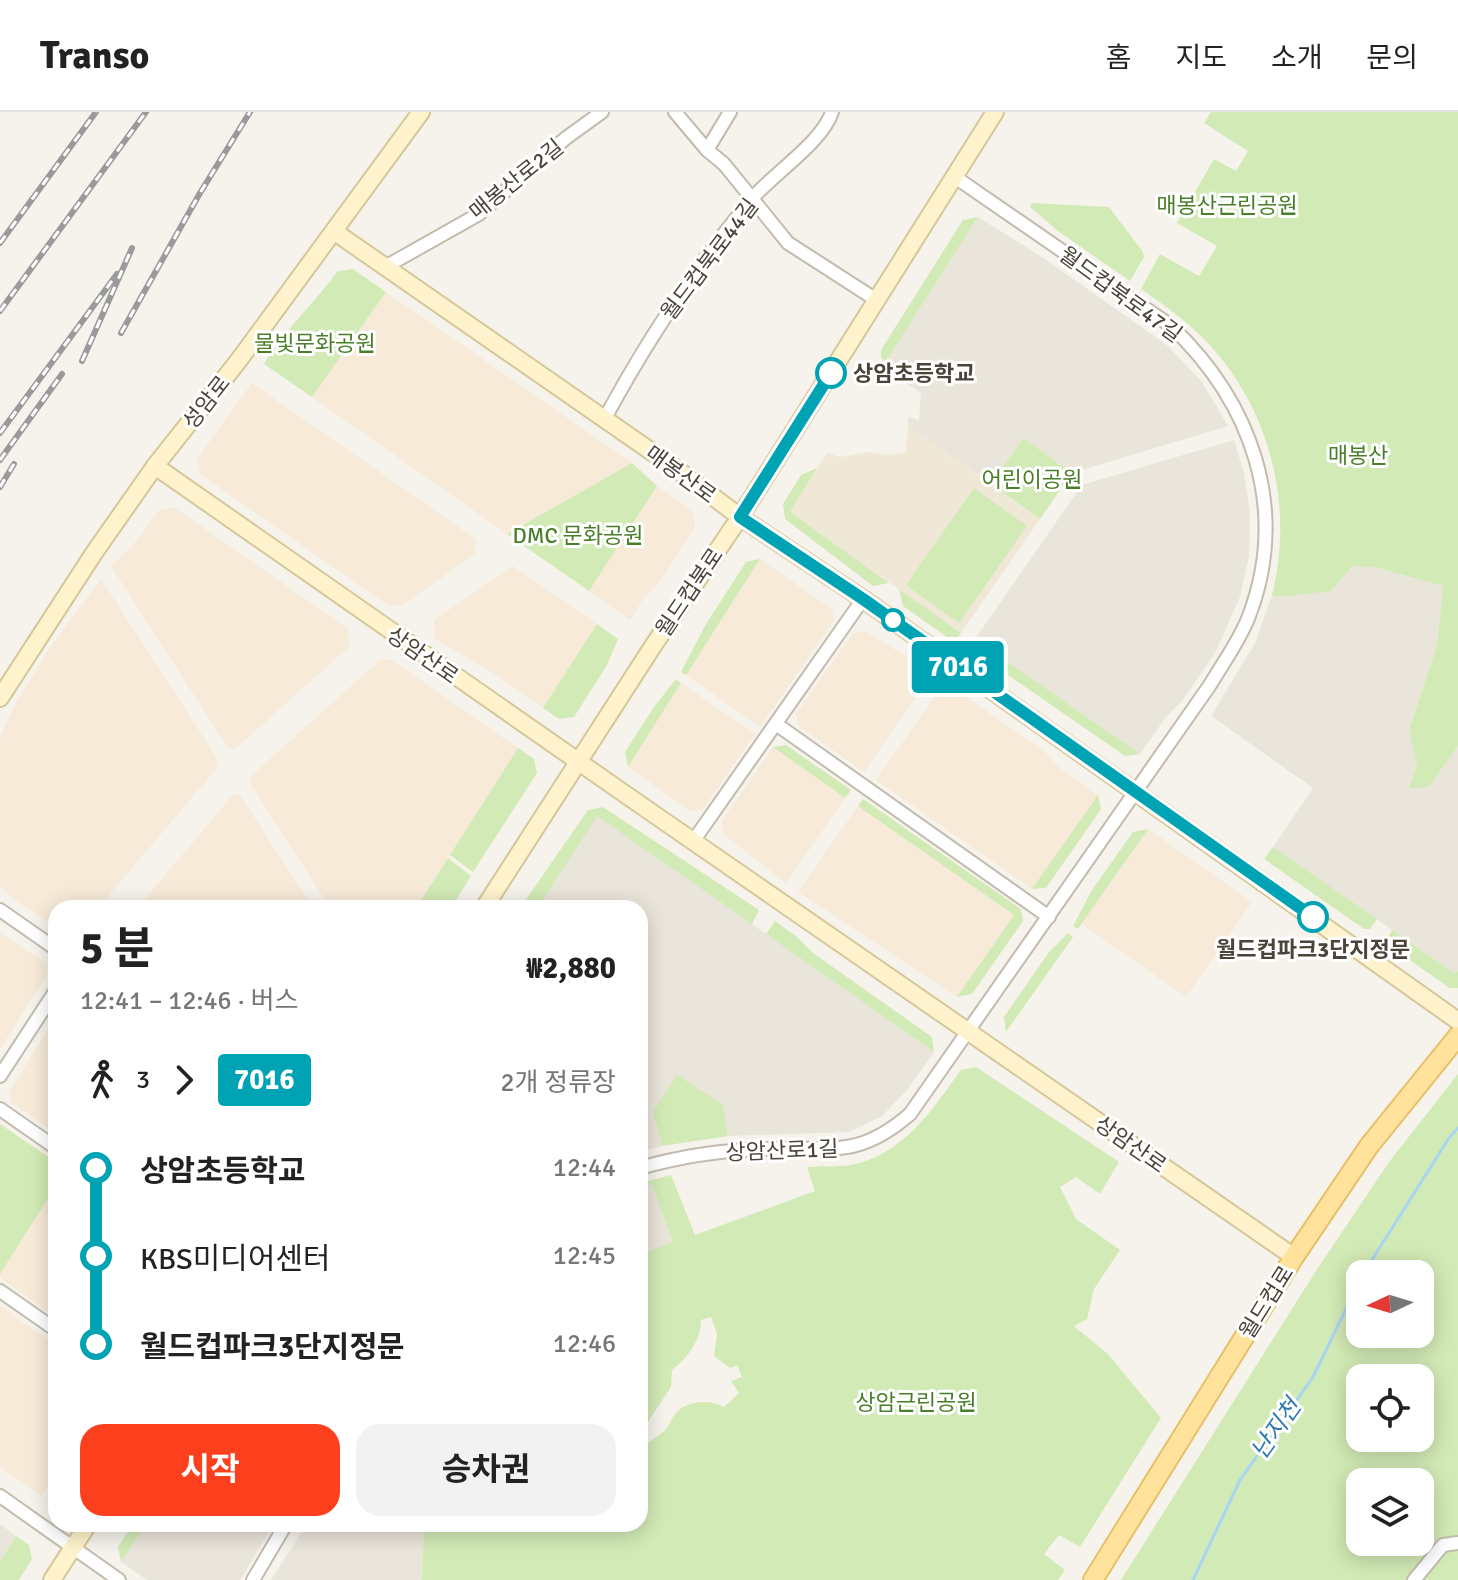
<!DOCTYPE html>
<html lang="ko">
<meta charset="utf-8">
<style>
:root{--surface:#fff;--page:#f2f2f2;--text:#222;--muted:#767676;--line:#e0e0e0;--accent:#fc3f1d}
body{margin:0;font-family:Signika,"Noto Sans KR",sans-serif;background:var(--page);color:var(--text);height:100vh;display:flex;flex-direction:column;font-size:30px;white-space:nowrap}
*{box-sizing:border-box;margin:0}
p{font-size:26px;color:var(--muted)}
.icon{flex:none;width:44px;height:44px;fill:none;stroke:currentColor;stroke-width:2;stroke-linecap:round;stroke-linejoin:round}
.map{position:relative;flex:1;overflow:hidden}
.details{position:absolute;left:48px;top:788px;width:600px;height:632px;display:flex;flex-direction:column;background:var(--surface);border-radius:24px;box-shadow:0 4px 20px #0003}
.details>*{flex:none}
.badge{padding:0 16px;border-radius:6px;font-size:28px;line-height:52px}
.needle{width:52px;rotate:266deg}
.controls{position:absolute;left:1346px;top:1148px;display:grid;gap:16px}
.controls a{display:grid;place-items:center;width:88px;height:88px;border-radius:16px;background:var(--surface);box-shadow:0 4px 20px #0003;font-size:40px}
.map>.badge{position:absolute;translate:-50% -50%;box-shadow:0 0 0 4px #fff}
.legs{display:flex;align-items:center;gap:12px;height:88px;padding:0 32px;font-size:26px}
.legs p{margin-inline-start:auto}
.head{display:flex;align-items:center;justify-content:space-between;height:136px;padding:0 32px}
h1{font-size:44px;font-weight:700;line-height:60px}
.cta{display:flex;gap:16px;margin-top:auto;padding:16px 32px}
.cta a{flex:1;height:92px;border-radius:24px;background:var(--accent);color:#fff;font-size:32px;font-weight:700;line-height:92px;text-align:center}
.cta a+a{background:var(--page);color:var(--text)}
ul{padding:0 32px;list-style:none}
li{display:flex;align-items:center;gap:28px;height:88px;font-size:30px}
li i{display:grid;place-items:center;width:12px;height:100%;margin:0 10px;background:currentColor}
li i::after{content:'';width:20px;height:20px;margin:-10px;border:6px solid;border-radius:50%;background:var(--surface)}
li p{margin-inline-start:auto}
li:first-child i{background:linear-gradient(#0000 50%,currentColor 0)}
li:last-child i{background:linear-gradient(currentColor 50%,#0000 0)}
header{display:flex;align-items:center;gap:48px;box-sizing:border-box;height:112px;padding:0 40px;background:var(--surface);border-bottom:2px solid var(--line)}
header strong{font-size:38px}
nav{display:flex;gap:44px;margin-inline-start:auto;font-size:28px}
.map>svg:first-child{display:block}
.residential{fill:#eae5da}
.commercial{fill:#f7ead8}
.education{fill:#efe8d6}
.green{fill:#d2eab5;fill-rule:evenodd}
.lines{fill:none;stroke-linecap:round;stroke-linejoin:round}
.stream{stroke:#a9d4f2;stroke-width:3}
.minor-casing{stroke:#c2bbae;stroke-width:16}
.secondary-casing{stroke:#d6c79b;stroke-width:20}
.primary-casing{stroke:#e6c16a;stroke-width:22}
.minor{stroke:#fff;stroke-width:12}
.secondary{stroke:#fff3cd;stroke-width:16}
.primary{stroke:#ffe39c;stroke-width:18}
.rail-casing{stroke:#9a9a9a;stroke-width:6}
.rail{stroke:#fff;stroke-width:3;stroke-dasharray:9;stroke-linecap:butt}
.line-1-casing{stroke:#fff;stroke-width:18}
.line-1{stroke:#00a3b4;stroke-width:12}
.stop-1-dot{fill:#fff;stroke:#00a3b4;stroke-width:4}
.labels{text-anchor:middle;stroke-width:6;stroke-linejoin:round;paint-order:stroke}
.street-label{font-size:22px;fill:#4b4439;stroke:#fff}
.park-label{font-size:22px;fill:#4a7f2a;stroke:#fff}
.stop-label{font-size:22px;font-weight:bold;fill:#4b4439;stroke:#fff;text-anchor:start}
.water-label{font-size:24px;font-style:italic;fill:#2e7ab2;stroke:#fff}
</style>
<header>
<strong>Transo</strong>
<nav><a>홈</a><a>지도</a><a>소개</a><a>문의</a></nav>
</header>
<div class="map">
<svg width="1458" height="1468" viewBox="0 0 1458 1468">
<rect width="100%" height="100%" fill="#f6f3ec"/>
<g class="residential">
<path d="M978 105 1042 145 1168 234 1202 270 1228 314 1072 361 1023 326 991 372 908 314V304L919 309 921 281 895 264 885 251Z"/>
<path d="M1234 328 1244 361 1250 403 1249 444 1240 485 1215 541 1182 589 1166 605 1140 642 975 527 1082 373Z"/>
<path d="M1352 454 1378 456 1443 474 1437 533 1409 617 1417 653 1409 675H1429L1458 634V859L1455 862 1273 735 1313 676 1211 604 1255 531 1272 483Z"/>
<path d="M597 703 934 940 908 977 882 1004 849 1020 728 1024 723 993 653 1000 662 1034 640 1040V796H538Z"/>
<path d="M645 1070 652 1073 674 1130 640 1142V1072Z"/>
<path d="M0 1412 16 1424 0 1449Z"/>
<path d="M146 1412H274L240 1468H147L121 1450Z"/>
<path d="M307 1412H424L422 1468H271Z"/>
</g>
<g class="commercial">
<path d="M386 180 632 351 507 422 312 285Z"/>
<path d="M252 271 476 427 475 442 401 494H389L200 362 197 347Z"/>
<path d="M657 374 693 399 695 414 659 471 643 487 630 508 589 479Z"/>
<path d="M174 395 348 517 349 535 235 637 228 636 111 454 132 434 159 398Z"/>
<path d="M760 447 832 497 834 509 760 615 686 563Z"/>
<path d="M513 454 597 512 543 596 498 564 434 526V508Z"/>
<path d="M101 467 218 648 217 656 98 796H56V816L11 785 0 774V625L16 591 51 534Z"/>
<path d="M865 519 932 561 864 660 799 614 796 602 853 521Z"/>
<path d="M380 548H392L518 636 416 796H330L250 671 251 664Z"/>
<path d="M945 570 1045 640 1061 657 1098 683 1032 777 876 668Z"/>
<path d="M681 571 755 622 703 697 691 699 628 655Z"/>
<path d="M773 635 845 686 786 771 723 722 721 710Z"/>
<path d="M233 683H240L313 796H137Z"/>
<path d="M858 694 1014 803 957 885 798 780Z"/>
<path d="M1148 717 1252 790 1186 885 1082 812Z"/>
<path d="M0 820 45 851 47 863 0 937Z"/>
<path d="M56 905V1022L12 991 9 980Z"/>
<path d="M56 1074V1205L0 1166V1162Z"/>
<path d="M0 1194 56 1233V1361L41 1384 0 1355Z"/>
</g>
<path class="education" d="M908 314 1040 407 961 521 789 400 827 341 840 345 869 340 887 343 906 340Z"/>
<g class="green">
<path d="M1211 0H1458V634L1429 675 1409 676 1417 653 1409 618 1437 533 1443 474 1378 456 1352 454 1331 479 1278 485 1272 483C1295 393 1269 293 1204 227 1185 208 1163 192 1141 177L1160 142 1199 164 1217 134 1177 111 1214 47 1236 59 1248 39 1204 11Z"/>
<path d="M1032 91 1109 95 1143 140 1144 145 1130 169 1058 119 1030 95Z"/>
<path d="M978 105 885 251 881 245V238L963 108Z"/>
<path d="M353 157 386 180 312 285 264 252C285 218 314 191 338 159Z"/>
<path d="M1023 326 1072 361 1040 407 991 372Z"/>
<path d="M632 351 657 374 589 479 507 422Z"/>
<path d="M817 356 790 400 889 471 873 474 785 407 783 392 801 363Z"/>
<path d="M974 376 1027 414 959 511 906 473Z"/>
<path d="M760 447 686 563 681 560 706 512 746 450Z"/>
<path d="M899 477 961 521 954 530 903 494Z"/>
<path d="M597 512 618 527 607 553 574 605 559 607 543 596Z"/>
<path d="M975 527 1140 642 1125 644 995 554 966 539Z"/>
<path d="M676 567 681 571 628 655 625 640 654 595Z"/>
<path d="M786 633 851 678 845 686 773 635Z"/>
<path d="M518 636 534 647 537 661 473 760 450 743Z"/>
<path d="M1098 683 1101 697 1046 776 1032 777Z"/>
<path d="M863 687 1021 797 1023 809 972 882 957 885 1014 803 858 694Z"/>
<path d="M603 695 759 798 752 812 597 704 538 796H520L588 698Z"/>
<path d="M1148 717 1078 817 1073 814 1092 778 1133 720Z"/>
<path d="M1273 735 1377 807 1370 817H1364L1264 747Z"/>
<path d="M448 746 471 764 451 796H416Z"/>
<path d="M775 809 797 825 813 841 932 925 934 940 766 822Z"/>
<path d="M1392 818 1454 861 1458 859V876H1450L1385 831Z"/>
<path d="M1068 821 1073 825 1006 920 1004 905 1049 840Z"/>
<path d="M976 955 1119 1050 1100 1082 1076 1065 1060 1075 1076 1107 1120 1138 1094 1177 1087 1207 1074 1214 1108 1242 1161 1306 1080 1435 1059 1423 1044 1442 1065 1458 1058 1468H422L424 1412H640V1327L648 1331C653 1327 660 1323 664 1319 669 1314 671 1307 675 1302 686 1288 710 1287 724 1295L739 1281 731 1269 742 1265 737 1253 730 1256 714 1244 717 1222 711 1205 701 1208C701 1229 688 1245 672 1258L671 1275 640 1322V1142L673 1130 652 1073 645 1070 671 1063 695 1123 815 1079 807 1055C821 1054 837 1055 851 1053 903 1043 932 998 961 958Z"/>
<path d="M1458 962V1468H1121L1314 1162 1389 1050ZM1360 1162H1420V1222H1360ZM1360 1266H1420V1326H1360ZM1360 1370H1420V1430H1360Z"/>
<path d="M677 963 723 993 728 1024 662 1034 653 1000Z"/>
<path d="M0 1012 56 1050V1074L0 1162Z"/>
<path d="M133 1412H146L121 1450 118 1435Z"/>
<path d="M16 1424 29 1433 32 1447 19 1468H0V1449Z"/>
</g>
<g class="lines">
<g class="stream">
<path d="M1363 1162 1449 1026 1458 1016"/>
<path d="M1193 1468 1240 1368 1313 1265 1360 1168"/>
</g>
<g class="minor-casing">
<g id="minor">
<path d="M675 0 707 38 724 52 788 131 878 189"/>
<path d="M707 38 730 0"/>
<path d="M385 155 479 102 566 26 602 0"/>
<path d="M604 308C646 230 694 157 750 89 771 63 822 31 832 0"/>
<path d="M776 612 1049 805"/>
<path d="M694 728 863 487"/>
<path d="M0 798 56 837"/>
<path d="M0 964 56 878"/>
<path d="M0 997 56 1036"/>
<path d="M640 1056C682 1044 724 1038 767 1037 830 1034 857 1048 910 1002L1210 573C1223 551 1240 528 1249 504 1290 396 1251 290 1171 214L955 65"/>
<path d="M0 1179 56 1218"/>
<path d="M0 1384 119 1468"/>
<path d="M253 1468 286 1412"/>
<path d="M1414 1468 1443 1433 1458 1431"/>
</g>
</g>
<g class="secondary-casing">
<g id="secondary">
<path d="M335 120 675 356 740 405 863 487 1458 909"/>
<path d="M155 354C533 620 914 882 1294 1145"/>
<path d="M0 586 94 441 155 354 239 248 421 0"/>
<path d="M484 796 653 534 740 405 995 0"/>
<path d="M52 1468 88 1412"/>
</g>
</g>
<g class="primary-casing">
<path id="primary" d="M1093 1468 1294 1145 1369 1034 1458 924"/>
</g>
<use href="#minor" class="minor"/>
<use href="#secondary" class="secondary"/>
<use href="#primary" class="primary"/>
<g class="rail-casing">
<g id="rail">
<path d="M0 131 96 0"/>
<path d="M0 199 146 0"/>
<path d="M121 221 200 81 250 0"/>
<path d="M82 249 132 136"/>
<path d="M0 321 117 162"/>
<path d="M0 348 62 262"/>
<path d="M0 375 14 352"/>
</g>
</g>
<use href="#rail" class="rail"/>
</g>
<g class="lines">
<g class="line-1-casing">
<path id="line-1" d="M831 261 740 405 863 487 1313 805"/>
</g>
<use href="#line-1" class="line-1"/>
</g>
<g class="stop-1-dot">
<circle cx="831" cy="261" r="14"/>
<circle cx="893" cy="508" r="10"/>
<circle cx="1313" cy="805" r="14"/>
</g>
<g class="labels">
<g class="street-label">
<text transform="translate(516 67) rotate(-39)" y="8">매봉산로2길</text>
<text transform="translate(709 147) rotate(-53)" y="8">월드컵북로44길</text>
<text transform="translate(1121 182) rotate(36)" y="8">월드컵북로47길</text>
<text transform="translate(206 290) rotate(-52)" y="8">성암로</text>
<text transform="translate(681 362) rotate(36)" y="8">매봉산로</text>
<text transform="translate(689 480) rotate(-56)" y="8">월드컵북로</text>
<text transform="translate(423 543) rotate(35)" y="8">상암산로</text>
<text transform="translate(1131 1032) rotate(35)" y="8">상암산로</text>
<text transform="translate(782 1038) rotate(-2)" y="8">상암산로1길</text>
<text transform="translate(1266 1190) rotate(-58)" y="8">월드컵로</text>
</g>
<g class="park-label">
<text x="1227" y="101">매봉산근린공원</text>
<text x="315" y="239">물빛문화공원</text>
<text x="1358" y="351">매봉산</text>
<text x="1032" y="375">어린이공원</text>
<text x="578" y="431">DMC 문화공원</text>
<text x="916" y="1298">상암근린공원</text>
</g>
<g class="stop-label">
<text x="853" y="269">상암초등학교</text>
<text x="1313" y="845" text-anchor="middle">월드컵파크3단지정문</text>
</g>
<g class="water-label">
<text transform="translate(1276 1317) rotate(-55)" y="8">난지천</text>
</g>
</g>
</svg>
<div class="controls">
<a><svg class="needle" viewBox="-14 -14 28 28"><path d="M0-13l5 13h-10z" fill="#e53935"/><path d="M0 13l5-13h-10z" fill="#767676"/></svg></a>
<a><svg class="icon" aria-label="locate" viewBox="0 0 24 24"><circle cx="12" cy="12" r="6"/><path d="M12 2v4M12 18v4M2 12h4M18 12h4"/></svg></a>
<a><svg class="icon" aria-label="layers" viewBox="0 0 24 24"><path d="M12 4l9 5-9 5-9-5zM3 14l9 5 9-5"/></svg></a>
</div>
<b class="badge" style="left:958px;top:555px;background:#00a3b4;color:#fff">7016</b>
<section class="details">
<div class="head"><div><h1>5 분</h1><p>12:41 – 12:46 · 버스</p></div><b>₩2,880</b></div>
<div class="legs"><svg class="icon" aria-label="walk" viewBox="0 0 24 24"><circle cx="13" cy="4" r="2"/><path d="M13 8l-2 6 4 7M11 14l-3 7M7 12l3-4h3l4 4"/></svg>3<svg class="icon" aria-label="forward" viewBox="0 0 24 24"><path d="M9 5l7 7-7 7"/></svg><b class="badge" style="background:#00a3b4;color:#fff">7016</b><p>2개 정류장</p></div>
<ul>
<li><i style="color:#00a3b4"></i><b>상암초등학교</b><p>12:44</p></li>
<li><i style="color:#00a3b4"></i><span>KBS미디어센터</span><p>12:45</p></li>
<li><i style="color:#00a3b4"></i><b>월드컵파크3단지정문</b><p>12:46</p></li>
</ul>
<div class="cta"><a>시작</a><a>승차권</a></div>
</section>
</div>
